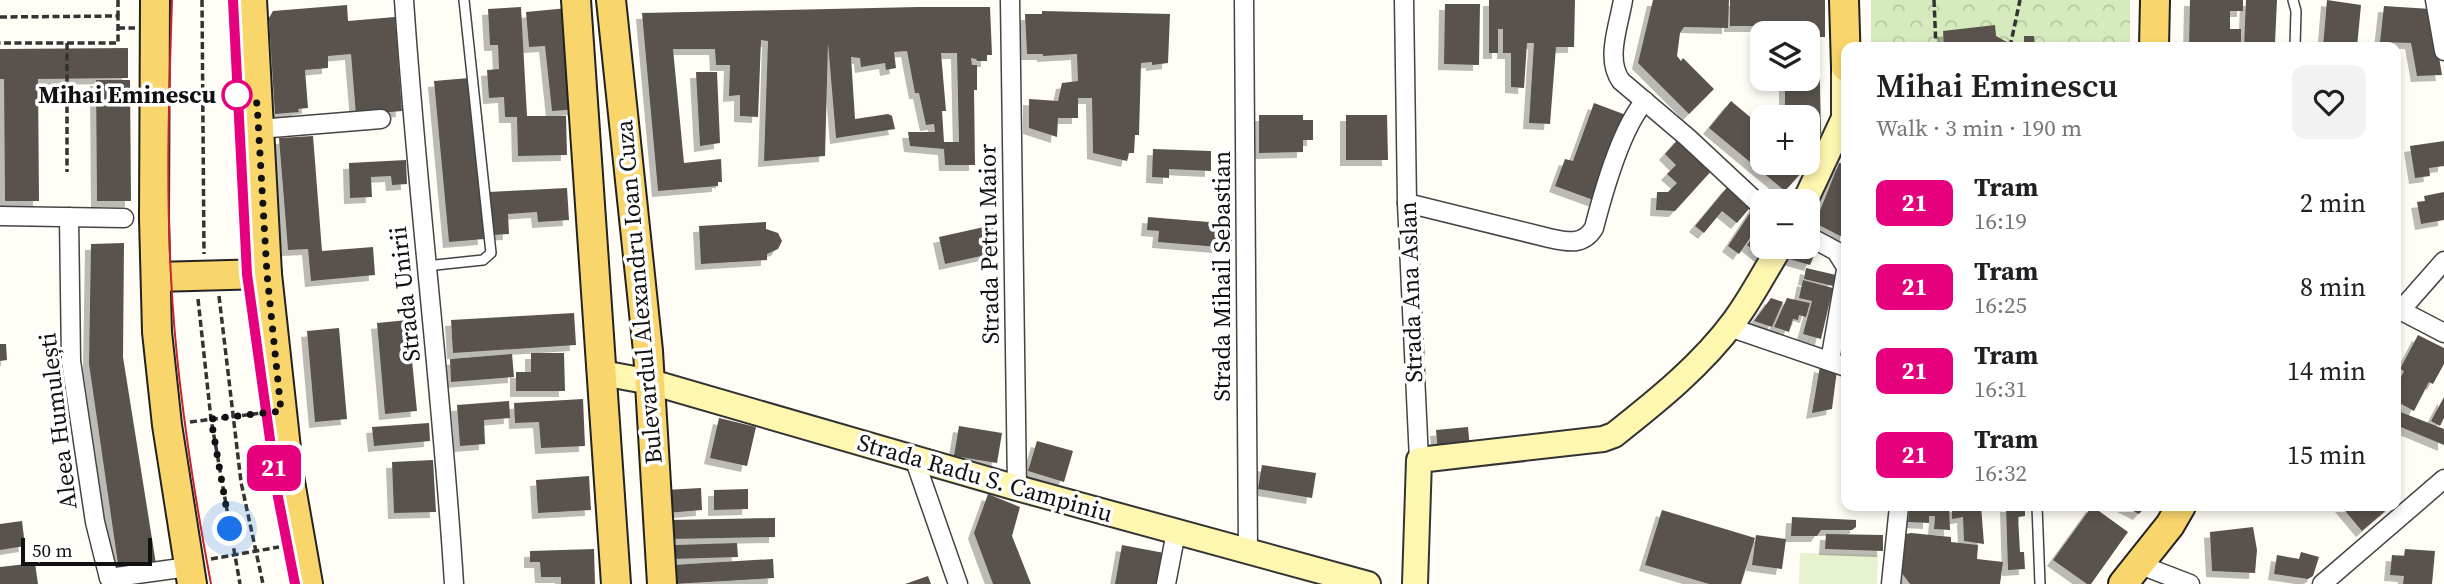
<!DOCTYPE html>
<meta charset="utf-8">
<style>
:root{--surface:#fff;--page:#f2f2f2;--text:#202124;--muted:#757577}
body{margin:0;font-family:"Source Serif 4",serif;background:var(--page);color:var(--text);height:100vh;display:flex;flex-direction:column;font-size:26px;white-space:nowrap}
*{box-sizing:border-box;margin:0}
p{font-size:23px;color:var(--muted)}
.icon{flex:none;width:38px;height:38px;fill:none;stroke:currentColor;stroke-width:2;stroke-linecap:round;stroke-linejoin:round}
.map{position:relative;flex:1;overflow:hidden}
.side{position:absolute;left:1841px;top:42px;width:560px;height:469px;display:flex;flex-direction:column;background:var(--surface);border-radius:14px;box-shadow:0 4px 10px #0003}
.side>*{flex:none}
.badge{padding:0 14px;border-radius:10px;font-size:24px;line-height:46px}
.tools{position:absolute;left:1750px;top:21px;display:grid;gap:14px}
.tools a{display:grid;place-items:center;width:70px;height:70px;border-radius:14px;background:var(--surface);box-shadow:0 4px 10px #0003;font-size:35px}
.scale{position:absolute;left:21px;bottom:18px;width:131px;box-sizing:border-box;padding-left:7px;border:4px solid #111;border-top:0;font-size:19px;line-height:24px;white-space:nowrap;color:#111;-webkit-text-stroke:5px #fff;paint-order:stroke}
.you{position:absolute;width:35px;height:35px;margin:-18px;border:5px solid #fff;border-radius:50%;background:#1a73e8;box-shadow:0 0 0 10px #1a73e833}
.map>.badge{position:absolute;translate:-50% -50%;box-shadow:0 0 0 4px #fff}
.round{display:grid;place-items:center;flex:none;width:74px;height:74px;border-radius:14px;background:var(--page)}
.summary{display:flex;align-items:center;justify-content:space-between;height:119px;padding:0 35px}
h1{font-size:33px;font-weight:600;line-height:52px}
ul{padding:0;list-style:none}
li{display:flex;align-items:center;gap:21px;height:84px;padding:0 35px}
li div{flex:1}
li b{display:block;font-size:26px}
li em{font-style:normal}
li .badge{min-width:77px;font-weight:700;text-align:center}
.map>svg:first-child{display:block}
.park{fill:url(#park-crowns)}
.pitch{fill:#e6f2cf}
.building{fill:#5a524d;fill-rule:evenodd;filter:url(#shadow)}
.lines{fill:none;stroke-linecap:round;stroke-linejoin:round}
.lane-casing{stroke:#444;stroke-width:12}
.street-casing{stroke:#444;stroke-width:21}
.secondary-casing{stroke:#333;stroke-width:28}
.primary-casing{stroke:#222;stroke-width:32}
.path{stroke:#333;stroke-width:3.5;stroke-dasharray:7 3.5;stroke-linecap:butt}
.lane{stroke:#fff;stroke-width:9}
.street{stroke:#fff;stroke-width:18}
.secondary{stroke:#fff6b0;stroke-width:24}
.primary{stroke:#f9d66b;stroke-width:28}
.tram{stroke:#c4262e;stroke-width:2}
.line-casing{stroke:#fff;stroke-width:16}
.line{stroke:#e6007e;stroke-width:10}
.walk{stroke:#111;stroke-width:7;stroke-dasharray:0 12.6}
.stop-dot{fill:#fff;stroke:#e6007e;stroke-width:3.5}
.labels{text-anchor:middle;stroke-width:7;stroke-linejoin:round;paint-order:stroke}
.stop-label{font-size:24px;font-weight:bold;fill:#111;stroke:#fff;text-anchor:end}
.street-label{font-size:24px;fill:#111;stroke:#fff}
</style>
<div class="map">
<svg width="2444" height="584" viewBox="0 0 2444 584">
<defs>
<pattern id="park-crowns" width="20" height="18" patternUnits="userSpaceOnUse" patternTransform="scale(1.75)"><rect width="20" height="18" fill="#d5ebbd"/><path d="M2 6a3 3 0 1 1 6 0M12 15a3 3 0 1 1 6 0" fill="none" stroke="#b6c8a1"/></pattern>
<filter id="shadow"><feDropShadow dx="-6" dy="6" stdDeviation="0" flood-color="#0004"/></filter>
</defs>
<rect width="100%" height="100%" fill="#fffdf5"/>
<rect class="park" x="1871" y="0" width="259" height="47"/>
<path class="pitch" d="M1800 553 1878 555 1877 584H1799Z"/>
<g class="building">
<path d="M1489 0H1575L1574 47H1556L1550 124 1529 123 1534 43H1527L1524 88 1511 87V53H1503V29H1498V53H1489Z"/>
<path d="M1653 0H1729L1728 28 1684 27 1680 33 1677 56 1681 61 1683 58 1714 89 1689 114 1638 63Z"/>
<path d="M1730 0H1825V37H1819L1821 133 1808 160V117H1785V79H1808V33H1777V26H1730Z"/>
<path d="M2190 0H2243V11H2230V29H2241V47H2189Z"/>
<path d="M2246 0H2277L2275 43H2262V47H2244Z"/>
<path d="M2327 0 2361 5 2357 47H2323Z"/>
<path d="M1445 4H1480L1479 65 1444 64Z"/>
<path d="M347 5 348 21 395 17 402 111 356 115 351 54 328 56V68L305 70 308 108 298 109 299 112 275 114 269 18 273 11Z"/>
<path d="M2384 6 2431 9 2442 75 2417 76 2411 43 2380 42Z"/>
<path d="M521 7 527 116H566L567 155 518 156 517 117H505L504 97 489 98 487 70 499 69 498 45H490L488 9Z"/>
<path d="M919 7H990L992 55H987V61H977L976 59 971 58 972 65H977V90H974L975 165H945L944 149 910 146 908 132H935L934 124 926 125 919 93H915L907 51 894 52 896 68 886 70 885 63 861 67 860 58 851 57 855 119 888 114 892 116 895 129 836 138 828 43 825 156 764 161 768 41 761 40 758 117 740 116V95L729 96 730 65H716L715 49H673L684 163 721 159 722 182H718V186L658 191 642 13ZM941 53H957L959 142H944L942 111H946Z"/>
<path d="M568 8 579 109 552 111 545 46 529 47 526 12Z"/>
<path d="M1042 11 1170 14 1168 63 1152 65V62L1141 63 1139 135H1135L1134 153H1129L1127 161 1093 153 1092 98H1078V118H1058L1057 137 1029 128V99L1058 101 1062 83 1078 81 1077 54 1043 56V54H1027L1025 14H1042Z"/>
<path d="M1995 25 1996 36 2007 42V47H1944L1943 31Z"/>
<path d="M2024 36H2034L2035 47H2024Z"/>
<path d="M128 48V78L38 79 39 201H5L4 79H0V49Z"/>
<path d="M696 72H717L720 143 700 146Z"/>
<path d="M469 78 484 239 449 242 434 81Z"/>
<path d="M96 80H130L131 201H97Z"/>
<path d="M1731 101 1762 127V163H1806L1802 172 1785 191 1709 128Z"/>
<path d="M1594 103 1626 115 1596 201 1555 186 1565 159 1573 161Z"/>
<path d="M1259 115H1303V120H1313V140H1303V152L1259 153Z"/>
<path d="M1346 115H1387L1388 160H1346Z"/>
<path d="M313 136 322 251 373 247 375 275 311 281 308 249 288 250 279 138Z"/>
<path d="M1680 137 1714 168 1675 211 1656 210 1657 192H1668L1677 183 1667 174 1676 165 1665 154Z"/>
<path d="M2444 141V166L2429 168 2430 176 2415 178 2410 146Z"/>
<path d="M1153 149 1211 151V171L1169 169V178L1152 177Z"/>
<path d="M406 160 407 184 392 185 391 176 371 177 372 197 350 198 349 163Z"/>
<path d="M1839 163H1846V239L1815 223Z"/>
<path d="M1729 185 1753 204 1737 223 1722 211 1704 233 1695 226Z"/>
<path d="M567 188 569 220 538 222 537 212 508 214 509 234 492 235 489 192Z"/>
<path d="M2444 192V220L2421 224 2417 202 2425 201 2424 196Z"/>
<path d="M1756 204 1762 210V221L1739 254 1728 246Z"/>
<path d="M1148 217 1233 224 1231 248 1158 242 1159 231 1147 230Z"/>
<path d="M766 222V229L778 233 782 241 778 249 767 254V260L701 264 699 226Z"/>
<path d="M993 225 999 252 945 264 939 237Z"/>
<path d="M1762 225V247H1766L1761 256 1747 245Z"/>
<path d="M124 243 123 357 156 564 119 571 89 364 91 244Z"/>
<path d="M1796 249 1814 256 1810 265 1789 259Z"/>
<path d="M1806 268 1836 275 1833 286 1804 279Z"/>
<path d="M1803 280 1833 288 1821 339 1803 334 1812 301 1799 298Z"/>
<path d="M1771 298 1783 302 1772 327 1754 321Z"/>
<path d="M1787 298 1810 303 1806 317 1799 315 1798 320 1793 319 1789 332 1774 327Z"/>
<path d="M574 313 576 345 453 353 451 320Z"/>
<path d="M408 320 417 411 385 414 377 323Z"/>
<path d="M339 328 347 419 315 422 307 331Z"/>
<path d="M2418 335 2444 348V364L2433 384 2429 382 2414 411 2396 401V387L2404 371 2400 369Z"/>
<path d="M0 344H6L7 360 0 361Z"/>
<path d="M531 353H564L565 391H516V372H531Z"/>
<path d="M512 354 514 377 451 382 450 359Z"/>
<path d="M1820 366 1837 370 1832 409 1812 413Z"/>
<path d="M2444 397V418L2440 426 2431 421Z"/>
<path d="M583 399 585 446 541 448 539 422 515 423 514 403Z"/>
<path d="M509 401 510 418 484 420 485 444 460 446 457 405Z"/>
<path d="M2398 411 2444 429V445L2396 425Z"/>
<path d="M719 418 756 427 747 466 710 458Z"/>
<path d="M429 423 430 441 374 446 372 427Z"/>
<path d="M959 426 1002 433 997 463 954 456Z"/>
<path d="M1468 427 1470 449 1438 452 1436 430Z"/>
<path d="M1037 441 1073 451 1064 482 1028 471Z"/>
<path d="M433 460 436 512 394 513 392 462Z"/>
<path d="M1262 465 1316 473 1312 498 1258 489Z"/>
<path d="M589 476 591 510 538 513 536 480Z"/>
<path d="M701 488 702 510 666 513 665 490Z"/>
<path d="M748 489V509L714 510V490Z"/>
<path d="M988 494 1020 507 1012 536 1031 584H993L974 533Z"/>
<path d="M1910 506H1949L1950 530 1934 529 1935 516H1929V523L1908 522Z"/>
<path d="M1952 506H1981L1984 544 1964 541 1963 517 1952 519Z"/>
<path d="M2006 506H2025V516L2018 517 2020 552H2024L2025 569 2008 570Z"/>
<path d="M2092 506 2128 532 2091 584H2087L2053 560Z"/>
<path d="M2123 506H2146L2139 514Z"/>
<path d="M2341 506H2391L2362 531Z"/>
<path d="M1662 510 1755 538 1741 584H1709L1645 565Z"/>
<path d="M1792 517 1856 520V527L1852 530H1821L1817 536H1791Z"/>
<path d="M775 518V537L670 539V520Z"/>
<path d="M22 521 25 546 0 550V524Z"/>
<path d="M2253 527 2257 550 2255 573 2212 571 2210 532Z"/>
<path d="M1911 533 1951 537V542L1978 545 1977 559 2003 562 2000 584H1910L1901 572 1906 534Z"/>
<path d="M1826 534 1883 535V551L1825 549Z"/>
<path d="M1756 535 1786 539 1782 569 1752 565Z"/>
<path d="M737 543 738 557 671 559V545Z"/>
<path d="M1122 545 1164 553 1158 584H1115Z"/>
<path d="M594 549 595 584H561V577H541L540 562H530V551Z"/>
<path d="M2405 549 2435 551 2432 584H2403L2404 576 2390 575 2392 555 2404 556Z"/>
<path d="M2301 552 2319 557 2313 576 2308 579 2274 574 2277 555 2299 559Z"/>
<path d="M773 559 774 578 673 584 672 565Z"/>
<path d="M35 563 38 584H0V567Z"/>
<path d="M928 576 931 584H905Z"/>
</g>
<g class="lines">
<g class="lane-casing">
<g id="lane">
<path d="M2293 0 2296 11 2295 46"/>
<path d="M426 266 483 260 491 253 464 0"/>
<path d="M2037 506 2040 584"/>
</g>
</g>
<g class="street-casing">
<g id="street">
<path d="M404 0C417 195 442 389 454 584"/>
<path d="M1010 0 1017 488"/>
<path d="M1244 0 1248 551"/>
<path d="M1404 0 1407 203 1419 460"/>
<path d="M1623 0C1619 25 1605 59 1621 81L1687 137 1762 207"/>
<path d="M2435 0 2444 51"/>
<path d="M259 129 381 119"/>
<path d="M1407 203 1549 238C1567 242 1583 246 1594 228 1603 193 1621 128 1645 101"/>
<path d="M0 216 124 218"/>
<path d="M69 217 71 361 95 522 109 578 188 567"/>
<path d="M1808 236 1836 251 1846 267"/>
<path d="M2396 308 2444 333"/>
<path d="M2400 311 2444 261"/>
<path d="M1729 327 1846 367"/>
<path d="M1830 361 1846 270"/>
<path d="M914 458 958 584"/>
<path d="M2138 564 2190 584"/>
<path d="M1166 584 1176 532"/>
<path d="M1891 584 1899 506"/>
<path d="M2322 584 2444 479"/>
</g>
</g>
<g class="secondary-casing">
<g id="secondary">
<path d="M1805 201 1844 118V59"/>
<path d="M602 373 651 382 1017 488 1368 584"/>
<path d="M1415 584 1419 460 1603 439 1614 435C1657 401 1702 365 1735 320 1752 297 1765 271 1780 247"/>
</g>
</g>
<g class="primary-casing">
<g id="primary">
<path d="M155 0 154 218 157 332 167 425 192 584"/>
<path d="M252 0 267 274 289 476 308 584"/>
<path d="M576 0 616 584"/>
<path d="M611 0 648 351 662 584"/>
<path d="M1844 0 1846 67"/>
<path d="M2154 47 2155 0"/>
<path d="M156 277 267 274"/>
<path d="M2123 584 2170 525 2181 506"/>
</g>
</g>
<g class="path">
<path d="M118 0V16"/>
<path d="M202 0 204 254"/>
<path d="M1934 0 1936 47"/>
<path d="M0 17 118 16V43H0"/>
<path d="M118 28H135"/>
<path d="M67 43V172"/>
<path d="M2010 47 2020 0"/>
<path d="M219 296 241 482 263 584"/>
<path d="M198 299 211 419 240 584"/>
<path d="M190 422 262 413"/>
<path d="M211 559 279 547"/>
</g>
<use href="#lane" class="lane"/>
<use href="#street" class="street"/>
<use href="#secondary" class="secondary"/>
<use href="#primary" class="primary"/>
<g class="tram">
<path d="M172 0C169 92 166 185 171 277 176 380 192 483 211 584"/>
<path d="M233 0 247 274 278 497 295 584"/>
</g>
</g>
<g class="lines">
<g class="line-casing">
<path id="line" d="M233 0 247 274 278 497 295 584"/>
</g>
<use href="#line" class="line"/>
<path class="walk" d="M230 529 211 419 281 411 267 274 257 103 237 95"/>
</g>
<circle class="stop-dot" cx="237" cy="95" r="14"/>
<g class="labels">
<g class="stop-label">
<text x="216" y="103">Mihai Eminescu</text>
</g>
<g class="street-label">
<text transform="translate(989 244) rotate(-91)" y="8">Strada Petru Maior</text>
<text transform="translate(1222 276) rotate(-90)" y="8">Strada Mihail Sebastian</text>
<text transform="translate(639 292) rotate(-95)" y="8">Bulevardul Alexandru Ioan Cuza</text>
<text transform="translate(1411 292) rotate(-92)" y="8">Strada Ana Aslan</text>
<text transform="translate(405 294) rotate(-96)" y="8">Strada Unirii</text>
<text transform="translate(58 421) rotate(-97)" y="8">Aleea Humulești</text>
<text transform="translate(985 478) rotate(16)" y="8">Strada Radu S. Campiniu</text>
</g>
</g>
</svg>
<div class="tools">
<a><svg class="icon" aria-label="layers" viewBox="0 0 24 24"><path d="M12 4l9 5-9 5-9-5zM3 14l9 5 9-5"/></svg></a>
<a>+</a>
<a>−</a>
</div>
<div class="scale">50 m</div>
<div class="you" style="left:230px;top:529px"></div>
<b class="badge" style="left:274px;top:468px;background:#e6007e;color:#fff">21</b>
<section class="side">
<div class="summary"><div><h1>Mihai Eminescu</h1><p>Walk · 3 min · 190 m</p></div><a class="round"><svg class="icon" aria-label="heart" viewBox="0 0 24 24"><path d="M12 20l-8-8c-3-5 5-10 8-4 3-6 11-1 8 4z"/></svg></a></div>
<ul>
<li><span class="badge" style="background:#e6007e;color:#fff">21</span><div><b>Tram</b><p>16:19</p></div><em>2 min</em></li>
<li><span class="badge" style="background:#e6007e;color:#fff">21</span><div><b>Tram</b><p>16:25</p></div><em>8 min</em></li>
<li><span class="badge" style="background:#e6007e;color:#fff">21</span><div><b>Tram</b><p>16:31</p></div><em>14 min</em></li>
<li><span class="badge" style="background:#e6007e;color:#fff">21</span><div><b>Tram</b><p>16:32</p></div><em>15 min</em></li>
</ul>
</section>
</div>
